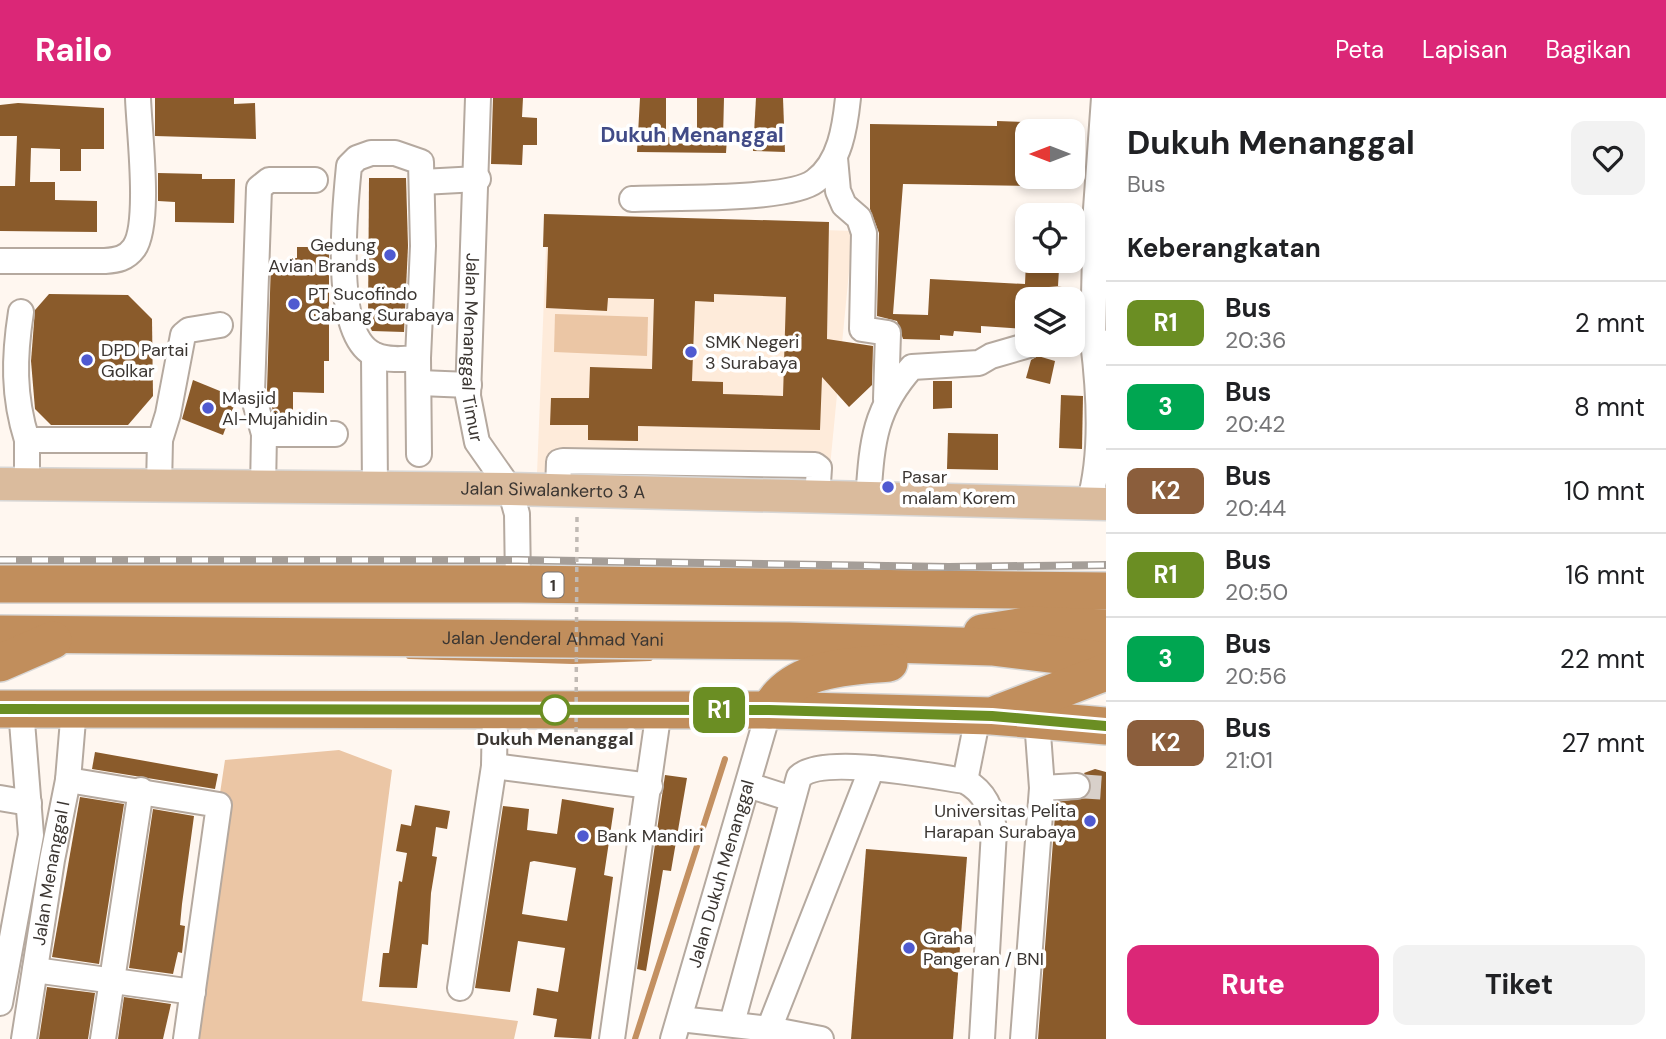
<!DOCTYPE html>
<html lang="id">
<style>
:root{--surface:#fff;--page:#f2f2f2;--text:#202124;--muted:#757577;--line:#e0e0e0;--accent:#db2777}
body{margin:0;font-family:"DM Sans",sans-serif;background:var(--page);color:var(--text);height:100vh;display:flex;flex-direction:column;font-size:26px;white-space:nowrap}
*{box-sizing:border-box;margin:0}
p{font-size:23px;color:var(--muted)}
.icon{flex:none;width:38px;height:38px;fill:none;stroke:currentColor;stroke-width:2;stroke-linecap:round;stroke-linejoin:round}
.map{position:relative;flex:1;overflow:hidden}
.details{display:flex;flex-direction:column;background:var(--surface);width:560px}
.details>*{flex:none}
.badge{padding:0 14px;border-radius:10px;font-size:24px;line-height:46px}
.needle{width:46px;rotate:270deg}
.tools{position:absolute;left:1015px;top:21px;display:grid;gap:14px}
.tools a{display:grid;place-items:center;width:70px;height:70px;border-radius:14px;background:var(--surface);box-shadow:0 4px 10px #0003;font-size:35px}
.map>.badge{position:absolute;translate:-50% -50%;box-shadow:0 0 0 4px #fff}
h2{padding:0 21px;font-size:26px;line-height:63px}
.round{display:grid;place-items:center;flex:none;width:74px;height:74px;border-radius:14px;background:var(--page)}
.summary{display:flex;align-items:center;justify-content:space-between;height:119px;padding:0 21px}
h1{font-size:33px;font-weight:700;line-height:52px}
.cta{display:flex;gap:14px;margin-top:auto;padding:14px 21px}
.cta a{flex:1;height:80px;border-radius:14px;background:var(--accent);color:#fff;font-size:28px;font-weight:700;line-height:80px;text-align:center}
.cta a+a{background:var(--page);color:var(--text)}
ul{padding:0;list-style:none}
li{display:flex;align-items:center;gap:21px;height:84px;padding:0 21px;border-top:2px solid var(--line)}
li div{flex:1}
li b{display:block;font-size:26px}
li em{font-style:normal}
li .badge{min-width:77px;font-weight:700;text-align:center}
header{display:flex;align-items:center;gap:42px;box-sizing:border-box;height:98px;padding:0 35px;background:var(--accent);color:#fff}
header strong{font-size:33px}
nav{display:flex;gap:38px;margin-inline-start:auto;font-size:24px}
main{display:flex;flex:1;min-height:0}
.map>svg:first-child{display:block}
.built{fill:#feebda}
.green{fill:#ebc6a5}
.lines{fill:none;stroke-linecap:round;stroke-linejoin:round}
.stream{stroke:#c39061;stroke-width:6}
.building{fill:#8a5b2b;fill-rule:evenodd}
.minor-tunnel{stroke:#d8d0ca;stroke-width:24;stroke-dasharray:24 12;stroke-linecap:butt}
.minor-casing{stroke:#b5a99f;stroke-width:28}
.major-casing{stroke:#d8d7d6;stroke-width:35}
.highway-casing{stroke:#d8d7d6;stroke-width:40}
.path{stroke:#c1bab4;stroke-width:3.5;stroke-dasharray:5 5;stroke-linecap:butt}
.minor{stroke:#fff;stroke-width:24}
.major{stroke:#dabb9d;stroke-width:32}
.highway{stroke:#c18e5c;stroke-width:37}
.rail-casing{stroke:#a59e98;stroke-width:8}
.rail{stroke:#fff;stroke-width:5;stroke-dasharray:16;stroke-linecap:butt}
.path-bridge{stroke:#c1bab4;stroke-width:3.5;stroke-dasharray:5 5;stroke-linecap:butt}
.line-casing{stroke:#fff;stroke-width:16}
.line{stroke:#6b8e23;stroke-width:10}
.poi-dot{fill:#4f5ad0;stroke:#fff;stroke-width:2.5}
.stop-dot{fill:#fff;stroke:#6b8e23;stroke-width:3.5}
.labels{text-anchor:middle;stroke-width:7;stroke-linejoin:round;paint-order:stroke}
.shield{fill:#fff;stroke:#767270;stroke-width:2}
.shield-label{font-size:16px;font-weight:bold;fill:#3b3632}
.poi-label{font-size:18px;fill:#3b3632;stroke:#fff;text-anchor:start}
.street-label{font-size:18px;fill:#3b3632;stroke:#fff}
.stop-label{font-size:18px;font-weight:bold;fill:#3b3632;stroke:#fff}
.quarter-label{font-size:21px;font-weight:bold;fill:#414b87;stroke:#fff}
</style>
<header>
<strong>Railo</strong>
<nav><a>Peta</a><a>Lapisan</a><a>Bagikan</a></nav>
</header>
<main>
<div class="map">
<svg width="1106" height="941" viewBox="0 0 1106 941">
<rect width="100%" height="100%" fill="#fff7f0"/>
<path class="built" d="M547 123 853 133 829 379 537 376Z"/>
<g class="green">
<path d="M555 216 648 219 647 258 554 254Z"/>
<path d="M339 652 392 672 362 903 518 923 514 941H183L225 662Z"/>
</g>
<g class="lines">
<g class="stream">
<path d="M409 558 573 563 650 560"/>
<path d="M635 941 725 661"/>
</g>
</g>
<g class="building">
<path d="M155 0H234V6L255 5 256 41 155 38Z"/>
<path d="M493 0H523L522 19 537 20V47H523L522 67 491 66Z"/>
<path d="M640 0H666V39L697 40V0H724L723 40H727L726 55 637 54Z"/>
<path d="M756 0H783L785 54 753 53Z"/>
<path d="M18 5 104 10V51H81V73H60V51L31 50 30 84H55V102L97 103V134L0 133V88H15L17 38H0V7Z"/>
<path d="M997 23 1027 24V88L903 86 893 216 928 217 930 181 1025 186 1026 163H1051L1050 170 1059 171 1058 188H1049L1062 189V201H1027V231L981 228V235L954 233 953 238 940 237V242L903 241 897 223 877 218 879 135 870 111V26L997 28Z"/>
<path d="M158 75 202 76V81H235L234 125 175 124V104L158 103Z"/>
<path d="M369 80H406L408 148 404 234 372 233 368 225Z"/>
<path d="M544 116 829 124 827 241 873 248 872 287 849 309 822 279 820 332 638 328V343L588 342V327H550L551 300H589L590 269 652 271 654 201 608 200 607 213 546 210 548 149H543ZM714 196 786 199 783 298 723 296V284L692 283 695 203 714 204Z"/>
<path d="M297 149H329V263H324V295L293 294V321L275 320 267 292 271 163H292V160H297Z"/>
<path d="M49 196 128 197 152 221 153 298 128 327H51L35 311 31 263 35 212Z"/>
<path d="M1038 258 1055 263 1050 286 1026 280 1031 262Z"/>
<path d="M193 282 237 300 223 337 182 321Z"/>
<path d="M933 283H952V310L933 311Z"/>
<path d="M1061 297 1083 298 1082 351 1059 350Z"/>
<path d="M948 335 998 336V372L947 371Z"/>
<path d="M95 654 218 676 215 691 92 671Z"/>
<path d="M1095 671 1106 674V941H1038L1056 704 1086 700 1092 688 1084 675Z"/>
<path d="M665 677 687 680 671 773 663 772 646 873 637 871Z"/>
<path d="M80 699 124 706 99 866 52 859Z"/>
<path d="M562 701 614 710 604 777 613 779 591 941 554 939 557 921 533 917 537 890 558 894 565 850 518 843 510 894 475 890 503 708 529 711 527 732 557 736ZM534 763 576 770 567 823 522 816 530 764Z"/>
<path d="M415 707 450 713 447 731 436 729 432 758 437 759 431 795 428 847 422 846 417 890 379 889 383 855H389L399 783 402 784 407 755 396 753 401 726 411 728Z"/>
<path d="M153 711 194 718 182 806 180 827 185 828 182 855 178 854 173 876 129 870Z"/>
<path d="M866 751 967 759 953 941H851Z"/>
<path d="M47 889 95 895 88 941H39Z"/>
<path d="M124 899 171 906 163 941H118Z"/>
</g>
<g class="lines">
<path class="minor-tunnel" d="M1077 688 1106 690"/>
<g class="minor-casing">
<g id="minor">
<path id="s1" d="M478 0 468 298 477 344 510 391 517 416 518 486"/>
<path d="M371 55H395L421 64 423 148 418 260C405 261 388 263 375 257 331 238 345 109 349 68L357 60Z"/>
<path d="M835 60 838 93 844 107 859 120 864 135 862 231 888 235 886 301"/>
<path d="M422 84 478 81"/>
<path d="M632 101C670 99 789 103 815 83 840 65 845 29 848 0"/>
<path d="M0 163H105C117 162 126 161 134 150 151 126 139 32 138 0"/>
<path d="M21 214C14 259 13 298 27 342"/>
<path d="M1093 243 1096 111 1104 0"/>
<path d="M374 257 375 392"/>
<path d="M418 260 419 356"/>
<path d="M420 285 469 287"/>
<path d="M264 336H335"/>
<path d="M27 387V342H160L168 316 183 237 189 232 220 227"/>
<path d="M159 389 160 342"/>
<path d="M263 391 264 336 252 294 259 90 269 82H315"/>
<path d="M558 392 559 364 563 363 815 367 819 370 817 401"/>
<path d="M868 402C872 347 873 312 912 269L979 265 991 258 1029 247"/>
<path d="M1089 405C1103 358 1099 291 1093 243L1106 245"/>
<path d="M494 668 495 611"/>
<path d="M68 682 219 707 186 941"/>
<path d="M965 683 978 618"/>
<path d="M748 687 792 701"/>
<path d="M1042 690 1077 688"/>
<path d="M0 700 29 705"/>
<path d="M35 872 193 894"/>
<path d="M460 890 494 668 650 688"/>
<path d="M0 905 31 737 21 611"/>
<path d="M680 921 769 931 872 670"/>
<path d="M732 925 799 679C822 656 931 678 965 683 985 694 992 711 994 733L982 941"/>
<path d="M769 931 821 941"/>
<path id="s2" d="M24 941 52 762 68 682 74 610"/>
<path d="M103 941 141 692"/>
<path d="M612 941 659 612"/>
<path id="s3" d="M673 941 769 612"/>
<path d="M1023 941 1042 690 1037 622"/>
</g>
</g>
<g class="major-casing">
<g id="major">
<path id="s4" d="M0 386 510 391 1106 406"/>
</g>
</g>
<g class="highway-casing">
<g id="highway">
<path d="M0 486H518L1106 493"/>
<path d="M982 535 1031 527 1106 530"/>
<path id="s5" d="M0 536 789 543 992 549 1106 563"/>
<path d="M0 565 53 542"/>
<path d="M0 611 769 612 992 618 1106 628"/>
<path d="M769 612C793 569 846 569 889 565"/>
<path d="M999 615 1106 574"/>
</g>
</g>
<path class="path" d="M533 640V644H576"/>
<use href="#minor" class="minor"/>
<use href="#major" class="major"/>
<use href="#highway" class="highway"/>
<g class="rail-casing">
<path id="rail" d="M0 462H518L949 469 1106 467"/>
</g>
<use href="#rail" class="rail"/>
<path class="path-bridge" d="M576 644 577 418"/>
</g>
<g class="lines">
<g class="line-casing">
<path id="line" d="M0 611 769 612 992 618 1106 628"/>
</g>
<use href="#line" class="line"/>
</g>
<g class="poi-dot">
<circle cx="390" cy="157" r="7"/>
<circle cx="294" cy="206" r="7"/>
<circle cx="691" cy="254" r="7"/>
<circle cx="87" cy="262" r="7"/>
<circle cx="208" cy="310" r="7"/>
<circle cx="888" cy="389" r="7"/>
<circle cx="1090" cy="723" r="7"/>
<circle cx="583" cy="738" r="7"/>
<circle cx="909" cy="850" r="7"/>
</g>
<circle class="stop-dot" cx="555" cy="612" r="14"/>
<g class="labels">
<rect class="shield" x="542.5" y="474.5" width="21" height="25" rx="5"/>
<g class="shield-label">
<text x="553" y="493">1</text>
</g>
<g class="poi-label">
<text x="376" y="153" text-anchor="end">Gedung<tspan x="376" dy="21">Avian Brands</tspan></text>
<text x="308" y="202">PT Sucofindo<tspan x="308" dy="21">Cabang Surabaya</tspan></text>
<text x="705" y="250">SMK Negeri<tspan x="705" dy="21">3 Surabaya</tspan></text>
<text x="101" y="258">DPD Partai<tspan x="101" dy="21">Golkar</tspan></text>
<text x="222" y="306">Masjid<tspan x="222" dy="21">Al-Mujahidin</tspan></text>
<text x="902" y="385">Pasar<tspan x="902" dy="21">malam Korem</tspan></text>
<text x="1076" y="719" text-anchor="end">Universitas Pelita<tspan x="1076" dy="21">Harapan Surabaya</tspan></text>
<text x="597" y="744">Bank Mandiri</text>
<text x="923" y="846">Graha<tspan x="923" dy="21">Pangeran / BNI</tspan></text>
</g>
<g class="street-label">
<text dy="6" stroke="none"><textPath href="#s1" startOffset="250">Jalan Menanggal Timur</textPath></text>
<text dy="6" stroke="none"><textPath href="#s4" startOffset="553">Jalan Siwalankerto 3 A</textPath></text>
<text dy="6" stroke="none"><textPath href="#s5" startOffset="553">Jalan Jenderal Ahmad Yani</textPath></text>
<text dy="6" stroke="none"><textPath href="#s2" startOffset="168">Jalan Menanggal I</textPath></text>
<text dy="6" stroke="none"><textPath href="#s3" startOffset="172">Jalan Dukuh Menanggal</textPath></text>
</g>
<g class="stop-label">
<text x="555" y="647">Dukuh Menanggal</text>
</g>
<g class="quarter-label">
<text x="692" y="44">Dukuh Menanggal</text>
</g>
</g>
</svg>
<div class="tools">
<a><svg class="needle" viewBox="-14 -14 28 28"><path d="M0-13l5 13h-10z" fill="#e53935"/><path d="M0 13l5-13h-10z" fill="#757577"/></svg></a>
<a><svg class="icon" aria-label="locate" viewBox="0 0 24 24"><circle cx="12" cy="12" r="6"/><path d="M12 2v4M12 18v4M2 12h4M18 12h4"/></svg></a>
<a><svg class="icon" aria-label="layers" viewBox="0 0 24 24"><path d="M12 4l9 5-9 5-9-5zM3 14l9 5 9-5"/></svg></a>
</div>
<b class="badge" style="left:719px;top:612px;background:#6b8e23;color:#fff">R1</b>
</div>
<section class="details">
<div class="summary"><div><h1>Dukuh Menanggal</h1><p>Bus</p></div><a class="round"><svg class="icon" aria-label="heart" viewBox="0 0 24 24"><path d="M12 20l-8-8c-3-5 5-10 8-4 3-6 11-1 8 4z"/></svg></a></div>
<h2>Keberangkatan</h2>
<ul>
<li><span class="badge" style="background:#6b8e23;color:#fff">R1</span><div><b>Bus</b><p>20:36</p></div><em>2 mnt</em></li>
<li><span class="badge" style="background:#00a651;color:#fff">3</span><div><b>Bus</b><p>20:42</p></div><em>8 mnt</em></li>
<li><span class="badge" style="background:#8b5e3c;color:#fff">K2</span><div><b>Bus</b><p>20:44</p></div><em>10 mnt</em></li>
<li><span class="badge" style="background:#6b8e23;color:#fff">R1</span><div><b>Bus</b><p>20:50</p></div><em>16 mnt</em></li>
<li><span class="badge" style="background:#00a651;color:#fff">3</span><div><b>Bus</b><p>20:56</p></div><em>22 mnt</em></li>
<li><span class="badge" style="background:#8b5e3c;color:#fff">K2</span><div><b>Bus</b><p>21:01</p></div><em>27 mnt</em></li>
</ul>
<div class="cta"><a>Rute</a><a>Tiket</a></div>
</section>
</main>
